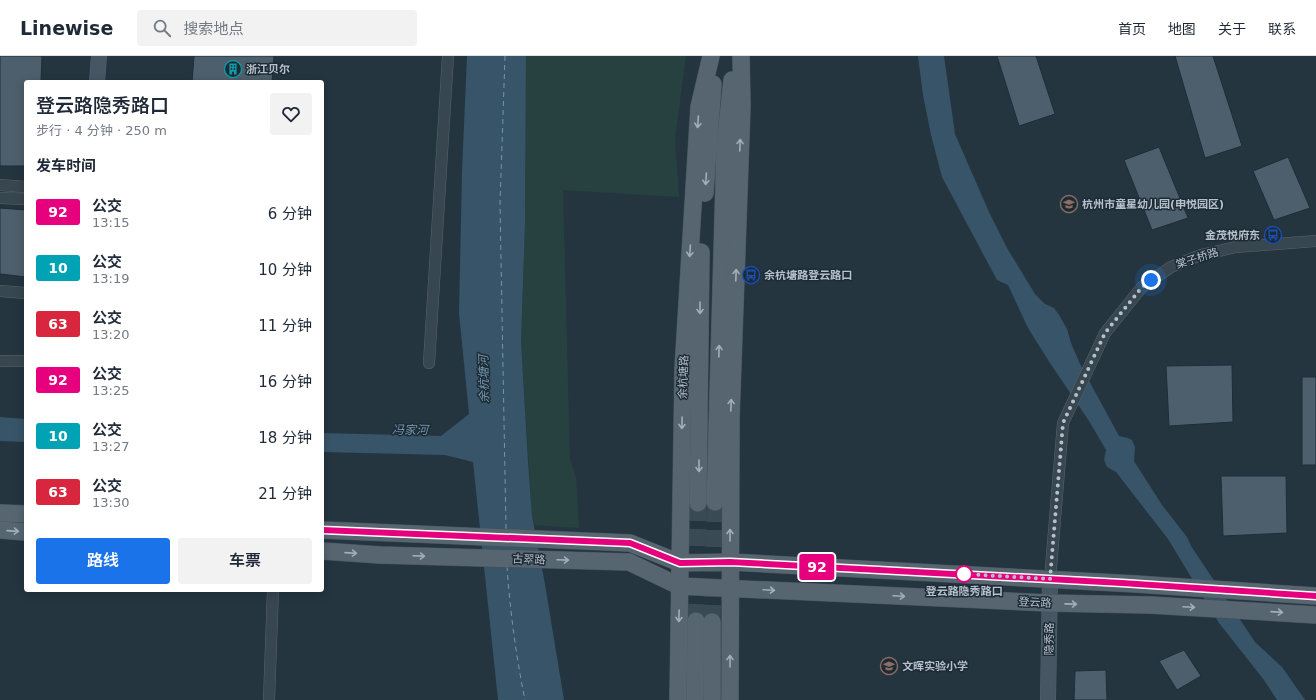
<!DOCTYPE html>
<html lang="zh">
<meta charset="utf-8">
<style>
:root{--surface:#fff;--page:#f2f2f3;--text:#1f2937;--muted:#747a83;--line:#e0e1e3;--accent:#1a73e8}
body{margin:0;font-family:"DejaVu Sans","Noto Sans SC",sans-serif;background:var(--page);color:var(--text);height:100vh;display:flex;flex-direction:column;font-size:15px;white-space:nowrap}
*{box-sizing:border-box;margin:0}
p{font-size:13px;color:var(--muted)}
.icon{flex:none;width:22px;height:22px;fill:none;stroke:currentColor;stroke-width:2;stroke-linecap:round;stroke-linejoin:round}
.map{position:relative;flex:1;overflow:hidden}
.side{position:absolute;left:24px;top:24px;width:300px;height:512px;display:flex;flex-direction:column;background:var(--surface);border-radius:4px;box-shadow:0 2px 10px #0003}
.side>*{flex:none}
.badge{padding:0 8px;border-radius:3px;font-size:14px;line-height:26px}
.you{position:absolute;width:20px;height:20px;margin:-10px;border:3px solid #fff;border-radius:50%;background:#1a73e8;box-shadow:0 0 0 6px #1a73e833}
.map>.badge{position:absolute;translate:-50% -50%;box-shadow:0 0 0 2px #fff}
h2{padding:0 12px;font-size:15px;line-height:36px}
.round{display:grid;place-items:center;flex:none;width:42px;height:42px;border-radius:4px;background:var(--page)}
.head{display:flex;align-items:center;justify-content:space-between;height:68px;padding:0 12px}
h1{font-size:19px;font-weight:600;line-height:30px}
.button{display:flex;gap:8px;margin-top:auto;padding:8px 12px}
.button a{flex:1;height:46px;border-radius:4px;background:var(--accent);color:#fff;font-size:16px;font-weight:600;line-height:46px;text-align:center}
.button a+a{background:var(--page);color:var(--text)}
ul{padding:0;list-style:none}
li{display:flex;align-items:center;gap:12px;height:56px;padding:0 12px}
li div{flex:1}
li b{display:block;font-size:15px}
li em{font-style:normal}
li .badge{min-width:44px;font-weight:700;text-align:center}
header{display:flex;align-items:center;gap:24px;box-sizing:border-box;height:56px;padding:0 20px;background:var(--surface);border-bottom:1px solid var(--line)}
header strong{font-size:19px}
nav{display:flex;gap:22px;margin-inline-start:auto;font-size:14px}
.search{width:280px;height:36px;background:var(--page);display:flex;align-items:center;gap:10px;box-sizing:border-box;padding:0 14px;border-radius:4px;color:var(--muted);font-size:15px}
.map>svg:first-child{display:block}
.green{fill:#264140}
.water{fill:#375468}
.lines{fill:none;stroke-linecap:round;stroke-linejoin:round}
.ferry{stroke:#7397af;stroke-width:1;stroke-dasharray:5 4;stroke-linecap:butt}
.building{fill:#4d5f6c;stroke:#1f2d37}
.primary-tunnel{stroke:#3a4a55;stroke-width:17;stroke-dasharray:17 8;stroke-linecap:butt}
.street-casing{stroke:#56646e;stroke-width:12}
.secondary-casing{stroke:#56646e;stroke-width:16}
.primary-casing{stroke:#44525c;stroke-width:18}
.street{stroke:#384650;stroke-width:11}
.secondary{stroke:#465663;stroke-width:15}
.primary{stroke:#566570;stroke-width:17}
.oneway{stroke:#a1afb9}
.line-casing{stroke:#fff;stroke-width:9}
.line{stroke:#e6007e;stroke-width:6}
.walk{stroke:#b4c1cb;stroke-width:4;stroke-dasharray:0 7.2}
.stop-dot{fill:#fff;stroke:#e6007e;stroke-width:2}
.labels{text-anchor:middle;stroke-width:3;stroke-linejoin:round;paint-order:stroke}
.poi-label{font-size:11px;font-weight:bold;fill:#b4c1cb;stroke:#1d2b35;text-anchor:start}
.street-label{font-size:11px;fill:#b4c1cb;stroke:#1d2b35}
.stop-label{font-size:11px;font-weight:bold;fill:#b4c1cb;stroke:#1d2b35}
.water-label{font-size:12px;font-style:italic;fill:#7397af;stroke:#1d2b35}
</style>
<header>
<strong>Linewise</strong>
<div class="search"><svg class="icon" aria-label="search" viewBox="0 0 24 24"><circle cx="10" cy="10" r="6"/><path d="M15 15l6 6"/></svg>搜索地点</div>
<nav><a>首页</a><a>地图</a><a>关于</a><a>联系</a></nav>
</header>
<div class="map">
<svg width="1316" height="644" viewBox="0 0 1316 644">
<rect width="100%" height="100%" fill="#243540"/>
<path class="green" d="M526 0H686L675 83 679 141 563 134 570 403 576 421 579 472 534 469 532 460 521 285 525 169Z"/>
<g class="water">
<path d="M467 0H526L525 169 521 285 528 405 532 460 545 528 564 644H498L473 406 445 399 322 396V377L441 380 469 358 459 257 462 115Z"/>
<path d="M918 0H944L955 78 989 156 1007 192 1035 238 1045 248 1054 252 1059 259 1067 273 1071 287 1080 308 1119 380 1128 382 1132 384 1135 391 1134 405 1162 449 1187 481 1191 490 1255 586 1282 611 1305 644H1277L1264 624 1219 567 1168 483 1116 416 1107 411 1104 404 1106 394 1089 365 1048 304 1028 272 1008 229 997 224 942 121 931 79 923 39Z"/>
<path d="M0 361 26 363V386L0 385Z"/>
</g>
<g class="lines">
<g class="ferry">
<path d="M505 0 500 148 506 473"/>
<path d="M507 510C510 555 516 600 525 644"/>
</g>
</g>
<g class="building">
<path d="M0 0H42L41 26H26V110H0Z"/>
<path d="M194 0H274L272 26H192Z"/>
<path d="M997 0H1036L1055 58 1019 70Z"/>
<path d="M1175 0H1213L1242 90 1205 102Z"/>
<path d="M1159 91 1188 162 1152 174 1124 104Z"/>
<path d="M1288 101 1310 152 1274 164 1253 115Z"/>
<path d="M0 152 26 154V221L0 218Z"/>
<path d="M1232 309 1233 366 1169 370 1166 310Z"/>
<rect x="1302" y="321" width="14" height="88"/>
<path d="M1221 420H1286L1287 477 1223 480Z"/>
<path d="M1184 594 1201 620 1177 634 1159 605Z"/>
<path d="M1106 614 1107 644H1074L1075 615Z"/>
</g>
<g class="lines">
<g class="primary-tunnel">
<path d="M696 565 698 447"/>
<path d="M712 566 715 446"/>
</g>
<g class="street-casing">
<g id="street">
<path d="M0 129 26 131"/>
<path d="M0 142 26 143"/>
<path d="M0 235 26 237"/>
<path d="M0 305H26"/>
<path d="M429 307 448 0"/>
<path d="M1050 523 1063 367 1105 277 1142 231 1171 211 1201 199 1236 191 1316 185"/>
<path d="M269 644 273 534"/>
</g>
</g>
<g class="secondary-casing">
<g id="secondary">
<path d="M97 26 99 0"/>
<path d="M1048 644 1050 523"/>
</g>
</g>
<g class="primary-casing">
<g id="primary">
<path d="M705 137 713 28"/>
<path d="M715 446 725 90 732 24"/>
<path d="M698 447 701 196"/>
<path d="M0 457 26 458"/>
<path d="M0 474 26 476"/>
<path d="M322 474 630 487 680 507 730 506 1136 528 1316 540"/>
<path d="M322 495 380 499 629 506 679 530 1049 547 1150 549 1316 559"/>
<path d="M678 644 683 313 699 51 711 0"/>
<path d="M695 644 696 565"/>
<path d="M712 644V566"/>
<path d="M730 644 731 362 742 50 741 0"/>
</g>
</g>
<use href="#street" class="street"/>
<use href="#secondary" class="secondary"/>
<use href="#primary" class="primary"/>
</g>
<defs><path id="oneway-shaft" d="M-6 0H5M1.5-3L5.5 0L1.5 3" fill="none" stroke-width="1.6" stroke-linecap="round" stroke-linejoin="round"/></defs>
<g class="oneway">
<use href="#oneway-shaft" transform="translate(698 66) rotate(94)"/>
<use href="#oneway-shaft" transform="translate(740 89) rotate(-88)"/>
<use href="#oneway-shaft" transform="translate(706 123) rotate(94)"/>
<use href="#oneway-shaft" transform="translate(690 195) rotate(94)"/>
<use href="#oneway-shaft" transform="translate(736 219) rotate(-88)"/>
<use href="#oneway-shaft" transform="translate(700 252) rotate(90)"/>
<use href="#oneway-shaft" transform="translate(719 295) rotate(-88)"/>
<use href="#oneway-shaft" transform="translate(731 349) rotate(-88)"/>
<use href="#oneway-shaft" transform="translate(682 367) rotate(91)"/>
<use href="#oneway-shaft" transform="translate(699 410) rotate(90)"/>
<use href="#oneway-shaft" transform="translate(13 475) rotate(4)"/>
<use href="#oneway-shaft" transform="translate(730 479) rotate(-90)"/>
<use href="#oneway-shaft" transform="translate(351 497) rotate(4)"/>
<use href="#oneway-shaft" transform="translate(419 500) rotate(2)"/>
<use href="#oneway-shaft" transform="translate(563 504) rotate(2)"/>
<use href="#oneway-shaft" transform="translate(769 534) rotate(3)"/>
<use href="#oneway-shaft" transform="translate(899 540) rotate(3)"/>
<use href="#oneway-shaft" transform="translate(1071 548) rotate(1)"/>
<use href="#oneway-shaft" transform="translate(1189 551) rotate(3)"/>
<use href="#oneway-shaft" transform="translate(1277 556) rotate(4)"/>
<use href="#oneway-shaft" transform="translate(679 560) rotate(91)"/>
<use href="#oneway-shaft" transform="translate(730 605) rotate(-90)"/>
</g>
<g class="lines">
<g class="line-casing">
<path id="line" d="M322 474 630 487 680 507 730 506 1122 527 1316 540"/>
</g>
<use href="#line" class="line"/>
<path class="walk" d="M964 518 1050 523 1063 367 1105 277 1142 231 1151 224"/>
</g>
<defs>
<g id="building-ring" transform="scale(0.9)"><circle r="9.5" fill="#1d2b35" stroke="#0f9aa8" stroke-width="1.5"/><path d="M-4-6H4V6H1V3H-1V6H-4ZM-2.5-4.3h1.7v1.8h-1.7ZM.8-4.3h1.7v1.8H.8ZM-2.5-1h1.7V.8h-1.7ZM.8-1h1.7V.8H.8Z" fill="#0f9aa8"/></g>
<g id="school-ring" transform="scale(0.9)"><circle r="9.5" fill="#1d2b35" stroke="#8d6e63" stroke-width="1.5"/><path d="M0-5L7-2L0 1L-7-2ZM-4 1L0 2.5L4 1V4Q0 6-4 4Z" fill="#8d6e63"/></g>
<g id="bus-ring" transform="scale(0.9)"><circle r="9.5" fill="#1d2b35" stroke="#1a4fb4" stroke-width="1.5"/><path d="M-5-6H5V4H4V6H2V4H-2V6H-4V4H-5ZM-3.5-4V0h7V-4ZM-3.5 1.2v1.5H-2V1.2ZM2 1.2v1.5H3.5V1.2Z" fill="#1a4fb4"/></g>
</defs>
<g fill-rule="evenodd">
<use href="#building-ring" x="233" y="13"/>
<use href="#school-ring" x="1069" y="148"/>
<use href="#bus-ring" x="1273" y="179"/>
<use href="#bus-ring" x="751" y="219"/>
<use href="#school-ring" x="889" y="610"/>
</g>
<circle class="stop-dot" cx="964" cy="518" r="8"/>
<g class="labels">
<g class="poi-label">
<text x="246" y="17">浙江贝尔</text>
<text x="1082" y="152">杭州市童星幼儿园(申悦园区)</text>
<text x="1260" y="183" text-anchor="end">金茂悦府东</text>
<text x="764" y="223">余杭塘路登云路口</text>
<text x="902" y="614">文晖实验小学</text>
</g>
<g class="street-label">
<text transform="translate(1197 202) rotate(-18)" y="4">棠子桥路</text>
<text transform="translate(683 321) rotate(-88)" y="4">余杭塘路</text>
<text transform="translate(529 503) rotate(2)" y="4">古翠路</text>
<text transform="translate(1035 546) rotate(3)" y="4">登云路</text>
<text transform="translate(1049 583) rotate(-89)" y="4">隐秀路</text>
</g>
<g class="stop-label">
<text x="964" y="539">登云路隐秀路口</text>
</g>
<g class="water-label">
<text transform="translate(484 323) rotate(-91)" y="4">余杭塘河</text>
<text transform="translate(410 374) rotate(1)" y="4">冯家河</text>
</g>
</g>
</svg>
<div class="you" style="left:1151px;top:224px"></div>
<b class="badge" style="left:817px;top:511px;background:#e6007e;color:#fff">92</b>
<section class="side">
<div class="head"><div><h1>登云路隐秀路口</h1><p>步行 · 4 分钟 · 250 m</p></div><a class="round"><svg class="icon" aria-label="heart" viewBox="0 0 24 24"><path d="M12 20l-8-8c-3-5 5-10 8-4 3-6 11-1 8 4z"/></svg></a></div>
<h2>发车时间</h2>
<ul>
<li><span class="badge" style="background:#e6007e;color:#fff">92</span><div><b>公交</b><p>13:15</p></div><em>6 分钟</em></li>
<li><span class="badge" style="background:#00a3b4;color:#fff">10</span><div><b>公交</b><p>13:19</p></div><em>10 分钟</em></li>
<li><span class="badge" style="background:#d7263d;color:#fff">63</span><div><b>公交</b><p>13:20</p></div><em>11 分钟</em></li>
<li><span class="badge" style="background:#e6007e;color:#fff">92</span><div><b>公交</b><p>13:25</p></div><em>16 分钟</em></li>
<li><span class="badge" style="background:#00a3b4;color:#fff">10</span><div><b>公交</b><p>13:27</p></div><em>18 分钟</em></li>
<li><span class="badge" style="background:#d7263d;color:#fff">63</span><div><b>公交</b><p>13:30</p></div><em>21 分钟</em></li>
</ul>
<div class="button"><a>路线</a><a>车票</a></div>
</section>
</div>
